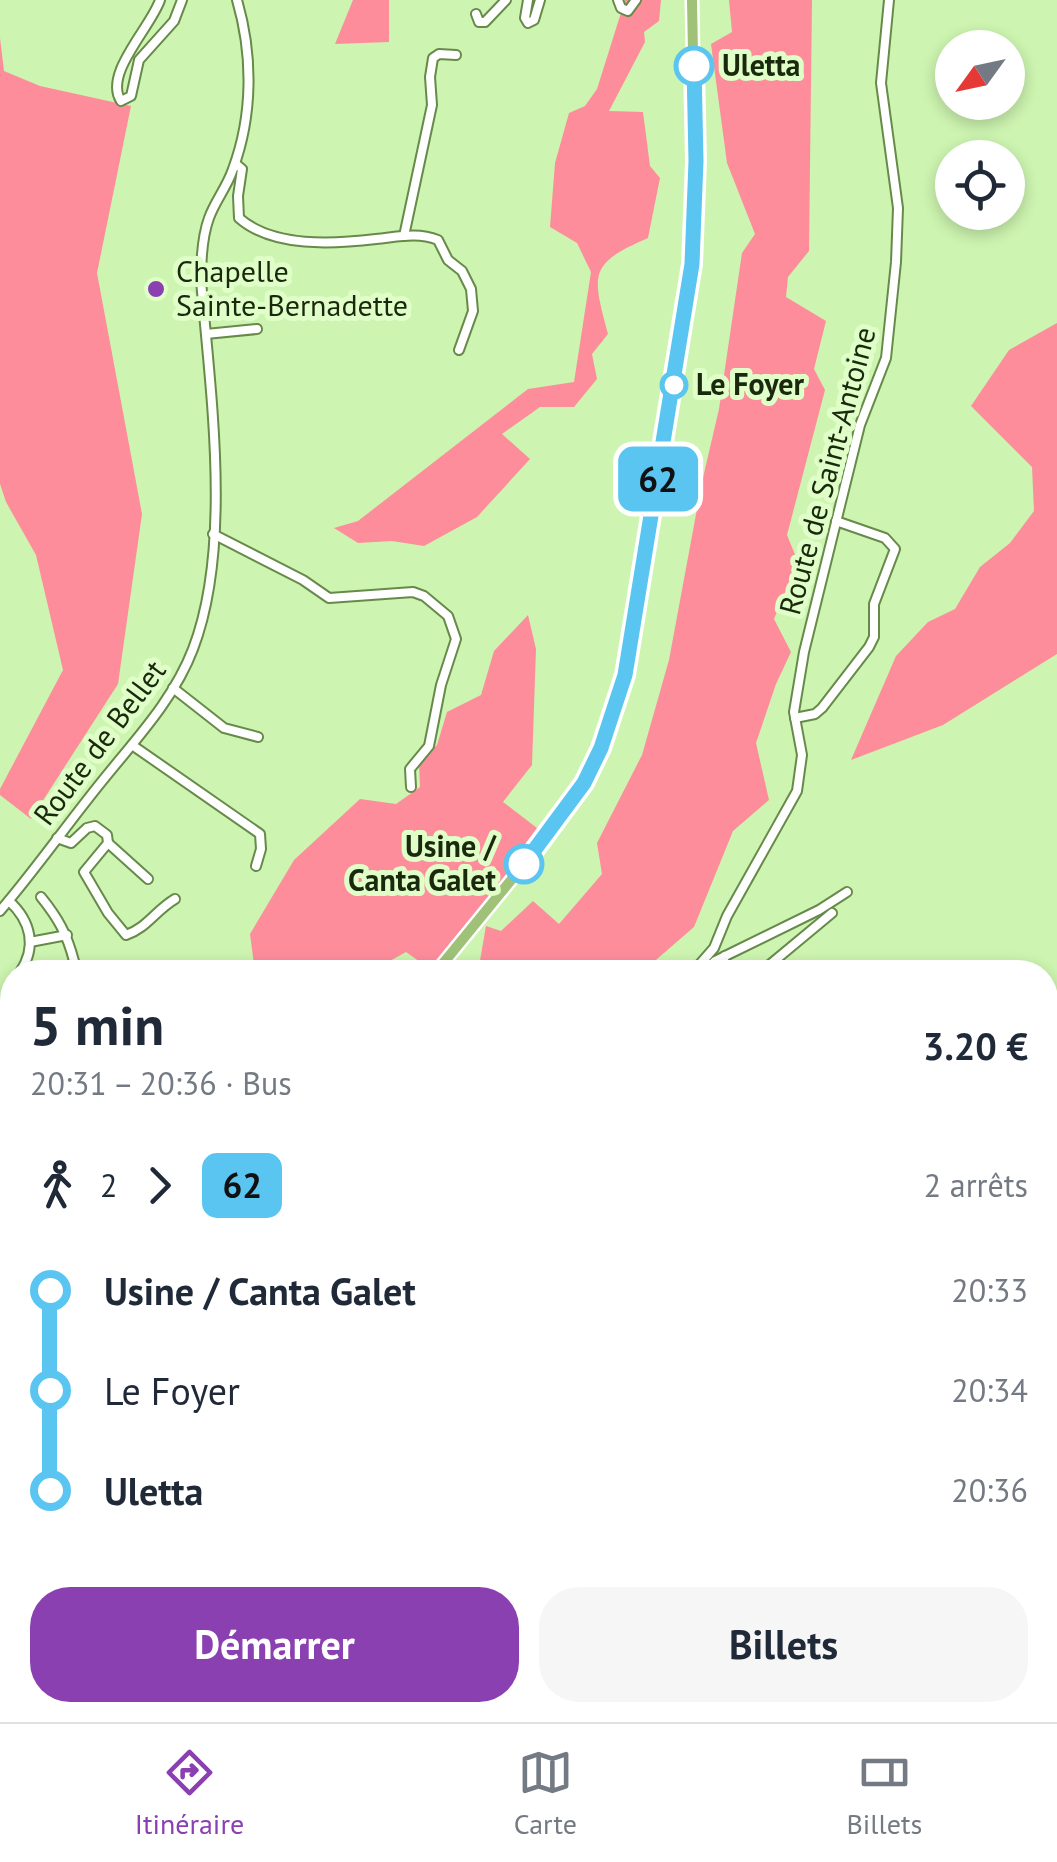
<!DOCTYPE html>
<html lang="fr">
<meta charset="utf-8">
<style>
:root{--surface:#fff;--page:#f6f6f7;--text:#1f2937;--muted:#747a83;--line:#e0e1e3;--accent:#8b40b1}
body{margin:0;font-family:"PT Sans",sans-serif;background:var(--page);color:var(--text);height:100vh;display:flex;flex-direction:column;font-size:38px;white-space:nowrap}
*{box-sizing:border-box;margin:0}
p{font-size:32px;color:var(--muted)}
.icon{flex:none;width:55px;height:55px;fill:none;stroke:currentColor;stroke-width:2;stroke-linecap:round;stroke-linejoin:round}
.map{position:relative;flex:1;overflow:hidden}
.drawer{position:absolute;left:0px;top:960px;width:1058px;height:762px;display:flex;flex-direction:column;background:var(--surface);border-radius:40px 40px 0 0;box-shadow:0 5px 15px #0003}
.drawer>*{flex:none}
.badge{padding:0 20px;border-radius:15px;font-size:35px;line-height:65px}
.needle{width:65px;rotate:237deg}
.buttons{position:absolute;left:935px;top:30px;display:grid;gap:20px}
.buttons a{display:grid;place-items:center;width:90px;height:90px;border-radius:50%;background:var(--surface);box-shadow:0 5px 15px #0003;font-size:50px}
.map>.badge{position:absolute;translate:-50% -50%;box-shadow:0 0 0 5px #fff}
.legs{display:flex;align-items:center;gap:15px;height:110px;padding:0 30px;font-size:32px}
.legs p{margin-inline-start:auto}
.overview{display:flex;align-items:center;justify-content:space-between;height:170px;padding:0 30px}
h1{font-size:55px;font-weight:700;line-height:75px}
.action{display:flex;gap:20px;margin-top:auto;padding:20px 30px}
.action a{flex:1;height:115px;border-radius:40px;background:var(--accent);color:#fff;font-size:40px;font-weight:700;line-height:115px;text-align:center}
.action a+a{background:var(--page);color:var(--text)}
ul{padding:0 30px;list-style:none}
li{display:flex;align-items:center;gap:35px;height:100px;font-size:38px}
li i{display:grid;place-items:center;width:15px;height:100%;margin:0 12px;background:currentColor}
li i::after{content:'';width:25px;height:25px;margin:-12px;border:8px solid;border-radius:50%;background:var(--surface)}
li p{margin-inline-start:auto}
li:first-child i{background:linear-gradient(#0000 50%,currentColor 0)}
li:last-child i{background:linear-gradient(currentColor 50%,#0000 0)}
.tabs{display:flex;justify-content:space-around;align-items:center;height:140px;border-top:2px solid var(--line);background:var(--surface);font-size:28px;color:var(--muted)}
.tabs a{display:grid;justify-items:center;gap:5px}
.tabs .current{color:var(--accent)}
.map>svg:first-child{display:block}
.green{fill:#fe8d9c}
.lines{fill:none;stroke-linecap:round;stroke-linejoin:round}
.minor-casing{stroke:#678a4b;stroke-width:12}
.major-casing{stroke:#fff;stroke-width:15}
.minor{stroke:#fff;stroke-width:8}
.major{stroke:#9fc278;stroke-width:10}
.line-1-casing{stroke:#fff;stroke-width:22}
.line-1{stroke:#5bc5f2;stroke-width:15}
.stop-1-dot{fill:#fff;stroke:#5bc5f2;stroke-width:5}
.poi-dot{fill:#8b40b1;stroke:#dffec8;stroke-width:4}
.labels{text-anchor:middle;stroke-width:10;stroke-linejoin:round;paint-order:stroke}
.stop-label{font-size:30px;font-weight:bold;fill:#1a290e;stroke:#dffec8;text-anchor:start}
.poi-label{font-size:30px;fill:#1a290e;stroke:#dffec8;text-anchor:start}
.street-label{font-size:30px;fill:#1a290e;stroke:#dffec8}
</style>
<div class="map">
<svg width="1057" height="1722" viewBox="0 0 1057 1722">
<rect width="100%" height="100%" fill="#cdf4b0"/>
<g class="green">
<path d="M353 0H389V42L335 44Z"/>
<path d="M625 0H661L659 21 644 32 645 42 609 111 643 112 650 166 660 178 648 238C588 264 592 274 608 334L592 354 597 379 574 407H540L502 434 530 459 477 517 424 546 392 541 358 543 334 528 358 521 528 389 574 382 591 272 577 243 550 227 555 163 569 113 585 106 597 89Z"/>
<path d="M729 0H812L809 251 788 277 786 297 826 321 814 369 825 390 787 535 798 562 774 619 791 652 776 684 756 743 769 800 733 831 694 927 642 972H478L486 926 501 931 533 901 559 924 602 874 597 843 642 755 669 660 702 482 719 409 742 253 755 234 727 163 711 44 732 32Z"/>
<path d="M0 38 4 71 40 86 131 106 97 273 142 514 118 684 31 819 0 795V789L63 670 36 555 6 502 0 484Z"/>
<path d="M1057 323V654L943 725 851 760 896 656 928 622 955 609 980 567 1010 543 1034 511 1032 467 971 406 1009 350Z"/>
<path d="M528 615 536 649 532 765 503 802 537 828 527 851 430 969 406 952 370 972H255L250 934 294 860 360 799 396 804 420 787 419 763 437 745 447 712 481 695 494 651Z"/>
<path d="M1057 1016V1104L1045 1108V1018Z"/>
<path d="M12 1075V1143L0 1152V1078Z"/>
<path d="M12 1339V1433L0 1446V1354Z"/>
<path d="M12 1470V1710H34L28 1722H11L0 1716V1538Z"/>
<path d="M1057 1483V1722H596L618 1710H1045V1494Z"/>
<path d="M408 1710H443L452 1716 534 1710 543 1722H426Z"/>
</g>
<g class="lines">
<g class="minor-casing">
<g id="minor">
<path d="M160 0C151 27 103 74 121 101L131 96 139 60 174 21 182 0"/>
<path d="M528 0 525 18 528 23 534 20 540 0"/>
<path d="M618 0 621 8 628 11 636 0"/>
<path d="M476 14 479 22H485L506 0"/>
<path d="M236 164 242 169 238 196 239 218C273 248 334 244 376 239 398 237 417 232 438 240L448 260 462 271 471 289 473 311 459 350"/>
<path d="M404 236 432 105 430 77 433 58 439 54 456 55"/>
<path d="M206 334 257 329"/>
<path d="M213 534 303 580 329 598 413 592 424 596 448 616 456 639 441 685 429 746 410 769 411 787"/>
<path d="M173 688 224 728 258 737"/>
<path d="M795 718 815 714 822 708 869 647 874 637V604L895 549 885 538 836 521"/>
<path d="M132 745 260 834 261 849 256 866"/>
<path d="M57 838 71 843 87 828 95 826 107 835 108 843 84 872 108 913 126 935C147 928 156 910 175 899"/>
<path d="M108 843 148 879"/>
<path d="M41 897C58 918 67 934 74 961L65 972"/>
<path d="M9 901C31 921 37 947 20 972"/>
<path d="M0 911C36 869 68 823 103 780 136 739 174 699 193 649 233 545 210 390 201 280 201 260 202 237 209 218 215 201 227 187 233 169 253 115 253 55 237 0"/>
<path d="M30 942 67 935"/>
<path d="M693 972 714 948 727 916 797 791 802 755 794 712 804 652 860 425 886 358 896 262 898 208 881 83 889 0"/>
<path d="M703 972 715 961 819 910 847 892"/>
<path d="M719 972 725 956"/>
<path d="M761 972 832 913"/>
<path d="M2 1009 12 1006"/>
<path d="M120 1710 133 1722"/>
<path d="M302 1710 304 1722"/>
<path d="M81 1722 92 1710"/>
<path d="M234 1722 247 1710"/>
</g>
</g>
<g class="major-casing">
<g id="major">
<path d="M436 972 547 836 584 783 601 748 625 675 692 264 695 161 692 0"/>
<path d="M0 1453 12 1446"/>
</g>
</g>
<use href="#minor" class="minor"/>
<use href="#major" class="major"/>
</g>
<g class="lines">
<g class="line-1-casing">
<path id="line-1" d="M524 864 584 783 601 748 625 675 692 264 696 161 694 66"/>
</g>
<use href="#line-1" class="line-1"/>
</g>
<g class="stop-1-dot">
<circle cx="694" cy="66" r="18"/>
<circle cx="674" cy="385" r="12"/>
<circle cx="524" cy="864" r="18"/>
</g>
<circle class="poi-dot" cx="156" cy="289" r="10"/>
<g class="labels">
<g class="stop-label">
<text x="722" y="76">Uletta</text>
<text x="696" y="395">Le Foyer</text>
<text x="496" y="857" text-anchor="end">Usine /<tspan x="496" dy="34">Canta Galet</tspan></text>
</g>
<g class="poi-label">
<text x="176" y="282">Chapelle<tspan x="176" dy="34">Sainte-Bernadette</tspan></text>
</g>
<g class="street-label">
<text transform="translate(828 471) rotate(-75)" y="10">Route de Saint-Antoine</text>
<text transform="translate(100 743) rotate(-53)" y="10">Route de Bellet</text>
</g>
</g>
</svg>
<div class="buttons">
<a><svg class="needle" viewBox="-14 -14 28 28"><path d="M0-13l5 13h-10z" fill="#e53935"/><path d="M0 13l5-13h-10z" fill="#747a83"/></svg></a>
<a><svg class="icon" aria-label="locate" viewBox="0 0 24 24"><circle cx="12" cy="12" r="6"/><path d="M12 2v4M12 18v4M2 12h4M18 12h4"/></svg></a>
</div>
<b class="badge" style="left:658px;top:479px;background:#5bc5f2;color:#111">62</b>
<section class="drawer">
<div class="overview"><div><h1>5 min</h1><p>20:31 – 20:36 · Bus</p></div><b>3.20 €</b></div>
<div class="legs"><svg class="icon" aria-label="walk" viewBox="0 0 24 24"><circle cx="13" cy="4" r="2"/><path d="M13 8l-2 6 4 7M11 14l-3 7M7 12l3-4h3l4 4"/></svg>2<svg class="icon" aria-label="forward" viewBox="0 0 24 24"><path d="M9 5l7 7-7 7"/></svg><b class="badge" style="background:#5bc5f2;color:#111">62</b><p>2 arrêts</p></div>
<ul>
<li><i style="color:#5bc5f2"></i><b>Usine / Canta Galet</b><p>20:33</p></li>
<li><i style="color:#5bc5f2"></i><span>Le Foyer</span><p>20:34</p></li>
<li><i style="color:#5bc5f2"></i><b>Uletta</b><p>20:36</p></li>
</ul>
<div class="action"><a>Démarrer</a><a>Billets</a></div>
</section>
</div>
<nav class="tabs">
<a class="current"><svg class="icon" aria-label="directions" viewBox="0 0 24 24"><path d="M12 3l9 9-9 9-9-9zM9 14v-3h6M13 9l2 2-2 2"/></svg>Itinéraire</a>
<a><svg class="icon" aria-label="map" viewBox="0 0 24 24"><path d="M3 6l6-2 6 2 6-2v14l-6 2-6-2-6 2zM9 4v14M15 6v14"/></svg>Carte</a>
<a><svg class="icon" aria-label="tickets" viewBox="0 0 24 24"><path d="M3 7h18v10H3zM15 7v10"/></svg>Billets</a>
</nav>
